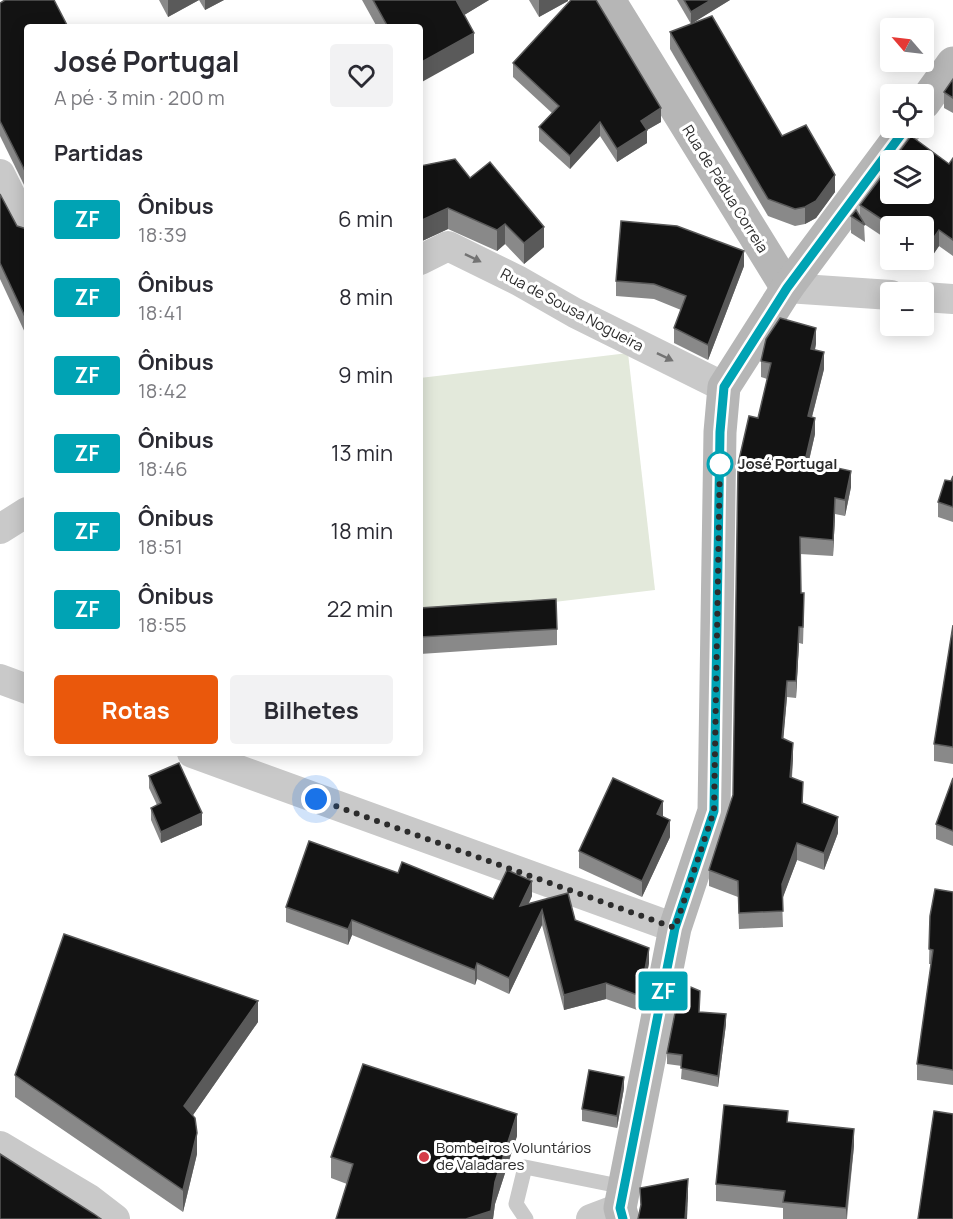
<!DOCTYPE html>
<html lang="pt">
<meta charset="utf-8">
<style>
:root{--surface:#fff;--page:#f2f2f3;--text:#2b2b33;--muted:#7c7c81;--accent:#ea580c}
body{margin:0;font-family:Manrope,sans-serif;background:var(--page);color:var(--text);height:100vh;display:flex;flex-direction:column;font-size:22px;white-space:nowrap}
*{box-sizing:border-box;margin:0}
p{font-size:20px;color:var(--muted)}
.icon{flex:none;width:33px;height:33px;fill:none;stroke:currentColor;stroke-width:2;stroke-linecap:round;stroke-linejoin:round}
.map{position:relative;flex:1;overflow:hidden}
.details{position:absolute;left:24px;top:24px;width:399px;height:732px;display:flex;flex-direction:column;background:var(--surface);border-radius:6px;box-shadow:0 3px 15px #0003}
.details>*{flex:none}
.badge{padding:0 12px;border-radius:4px;font-size:21px;line-height:39px}
.needle{width:39px;rotate:298deg}
.buttons{position:absolute;left:880px;top:18px;display:grid;gap:12px}
.buttons a{display:grid;place-items:center;width:54px;height:54px;border-radius:6px;background:var(--surface);box-shadow:0 3px 15px #0003;font-size:30px}
.you{position:absolute;width:30px;height:30px;margin:-15px;border:4px solid #fff;border-radius:50%;background:#1a73e8;box-shadow:0 0 0 9px #1a73e833}
.map>.badge{position:absolute;translate:-50% -50%;box-shadow:0 0 0 3px #fff}
h2{padding:0 30px;font-size:22px;line-height:54px}
.round{display:grid;place-items:center;flex:none;width:63px;height:63px;border-radius:6px;background:var(--page)}
.overview{display:flex;align-items:center;justify-content:space-between;height:102px;padding:0 30px}
h1{font-size:28px;font-weight:700;line-height:45px}
.primary-button{display:flex;gap:12px;margin-top:auto;padding:12px 30px}
.primary-button a{flex:1;height:69px;border-radius:6px;background:var(--accent);color:#fff;font-size:24px;font-weight:700;line-height:69px;text-align:center}
.primary-button a+a{background:var(--page);color:var(--text)}
ul{padding:0;list-style:none}
li{display:flex;align-items:center;gap:18px;height:78px;padding:0 30px}
li div{flex:1}
li b{display:block;font-size:22px}
li em{font-style:normal}
li .badge{min-width:66px;font-weight:700;text-align:center}
.map>svg:first-child{display:block}
.green{fill:#e3e9db}
.lines{fill:none;stroke-linecap:round;stroke-linejoin:round}
.lane{stroke:#c9c9c9;stroke-width:15}
.street{stroke:#c9c9c9;stroke-width:30}
.secondary{stroke:#b6b6b6;stroke-width:33}
.wall{fill:#898989}
.shaded-wall{fill:#5a5a5a}
.building{fill:#131313;stroke:#5a5a5a;stroke-width:1.5}
.oneway{fill:#737373}
.line-casing{stroke:#fff;stroke-width:14}
.line{stroke:#00a3b4;stroke-width:9}
.walk{stroke:#2c2c2c;stroke-width:6;stroke-dasharray:0 10.8}
.stop-dot{fill:#fff;stroke:#00a3b4;stroke-width:3}
.poi-dot{fill:#d53d49;stroke:#fff;stroke-width:2}
.labels{text-anchor:middle;stroke-width:6;stroke-linejoin:round;paint-order:stroke}
.street-label{font-size:15px;fill:#2c2c2c;stroke:#fff}
.stop-label{font-size:15px;font-weight:bold;fill:#2c2c2c;stroke:#fff;text-anchor:start}
.poi-label{font-size:15px;fill:#2c2c2c;stroke:#fff;text-anchor:start}
</style>
<div class="map">
<svg width="953" height="1219" viewBox="0 0 953 1219">
<rect width="100%" height="100%" fill="#fff"/>
<path class="green" d="M628 353 655 590 420 618V378Z"/>
<g class="lines">
<path class="lane" d="M526 1219 516 1204 525 1167 624 1187"/>
<g class="street">
<path d="M0 174 27 228"/>
<path d="M420 260 448 246 519 281 575 313 724 387"/>
<path d="M787 288 891 295"/>
<path d="M924 297 953 299"/>
<path d="M0 529 27 512"/>
<path d="M0 679 27 689"/>
<path d="M192 753 675 928"/>
<path d="M0 1146 89 1199 115 1219"/>
<path d="M591 1219 620 1208"/>
</g>
<g class="secondary">
<path d="M609 0 787 288"/>
<path d="M924 103 953 63"/>
<path d="M623 1219 620 1208 675 928 714 811 720 432 724 387 787 288 906 128"/>
</g>
</g>
<g class="wall">
<path d="M159 0H224L205 10 199 0 168 17Z"/>
<path d="M362 0H489L464 15 474 53 420 27H377Z"/>
<path d="M529 0H568V1L539 17Z"/>
<path d="M677 0H730L691 24Z"/>
<path d="M0 3 27 27V191L0 136Z"/>
<path d="M670 32 782 136 835 192 816 218 805 224 795 226 768 216 670 49Z"/>
<path d="M513 63 661 122 647 130V143L617 162 600 136 570 169 539 141V127L552 113 513 77Z"/>
<path d="M953 79V113L944 108V92Z"/>
<path d="M953 158V256L939 246 926 265 917 260H924V226H891V242L864 224 865 242 851 233V216L860 217V205L949 164Z"/>
<path d="M420 166 470 178 544 247 524 264 505 244 497 251 448 229 420 242Z"/>
<path d="M0 194 17 226 27 229V337L0 279Z"/>
<path d="M744 266 708 360 674 343V328L681 310 654 299 616 296V281Z"/>
<path d="M816 344 815 350 824 369 812 417 815 434 809 461 851 487 845 516 835 514 833 556 800 554 801 593 804 610 803 644 799 643 796 698 787 697 783 739 793 759 792 778 803 799V804L838 833 824 870 797 860 782 899 783 927 739 929 738 897 709 886V870L733 795 758 418 767 379 761 377V361Z"/>
<path d="M953 476V522L938 517V502L951 481Z"/>
<path d="M420 608 557 629V645L420 654Z"/>
<path d="M953 625V764L934 761V744Z"/>
<path d="M149 776 202 825 161 843 151 820V808L157 805 149 788Z"/>
<path d="M953 778V846L936 839V824Z"/>
<path d="M663 816 670 837 642 897 579 868V851Z"/>
<path d="M398 873 493 899 532 896 529 903 575 920 649 963 640 1011 606 999 564 1010 542 925 509 994 477 979 475 985 352 935 348 945 286 922V907Z"/>
<path d="M953 892V1085L917 1080V1064L931 964H929L930 916Z"/>
<path d="M699 1012 726 1024 718 1087 681 1079 682 1066 667 1064V1053Z"/>
<path d="M258 1022 193 1115 197 1154 183 1212 15 1097V1075Z"/>
<path d="M624 1088 617 1128 582 1121V1109Z"/>
<path d="M788 1122 854 1146 847 1219H783V1208L716 1201V1184Z"/>
<path d="M517 1136 495 1204 493 1219H336L347 1184 331 1178V1157Z"/>
</g>
<g class="shaded-wall">
<path d="M168 0H199L168 17Z"/>
<path d="M205 0H224L205 10Z"/>
<path d="M456 0H489L456 20Z"/>
<path d="M539 0H568V1L539 17Z"/>
<path d="M711 0H730L691 24V12Z"/>
<path d="M474 33V53L420 83V63Z"/>
<path d="M661 108V122L647 130V143L617 162V149L641 121Z"/>
<path d="M600 122V136L570 169V156Z"/>
<path d="M835 175V192L816 218 805 224V207Z"/>
<path d="M448 208V229L420 242V221Z"/>
<path d="M505 224V244L497 251V230Z"/>
<path d="M544 227V247L524 264V243Z"/>
<path d="M939 230V246L926 265V249Z"/>
<path d="M744 251V266L708 360V345Z"/>
<path d="M816 328V344L811 365V349Z"/>
<path d="M824 352V369L808 432V416Z"/>
<path d="M815 418V434L805 477V461Z"/>
<path d="M851 471V487L845 516V500Z"/>
<path d="M835 498V514L833 556V540Z"/>
<path d="M799 627V643L796 698V681Z"/>
<path d="M787 681V697L782 755V738Z"/>
<path d="M793 743V759L790 794V777Z"/>
<path d="M663 801V818L657 814Z"/>
<path d="M202 813V825L161 843V832Z"/>
<path d="M838 817V833L824 870V853Z"/>
<path d="M670 820V837L642 897V881Z"/>
<path d="M797 843V860L782 900V884Z"/>
<path d="M532 881V896L520 921V906Z"/>
<path d="M542 910V925L509 994V978Z"/>
<path d="M352 920V935L348 945V929Z"/>
<path d="M649 948V963L640 1011V996Z"/>
<path d="M477 963V979L475 985V970Z"/>
<path d="M606 983V999L564 1010V995Z"/>
<path d="M258 1001V1022L184 1128V1106Z"/>
<path d="M726 1014V1024L718 1087V1076Z"/>
<path d="M624 1077V1088L617 1128V1116Z"/>
<path d="M517 1114V1136L495 1204 493 1219H466L495 1182Z"/>
<path d="M854 1129V1146L846 1219V1208Z"/>
<path d="M197 1133V1154L183 1212V1190Z"/>
<path d="M688 1179V1198L687 1219H685Z"/>
</g>
<g class="building">
<path d="M5 0H54L68 27H27V175L0 121V3Z"/>
<path d="M373 0H456L474 33 420 63V27H388Z"/>
<path d="M571 0H596L661 108 641 121 647 130 617 149 600 122 570 156 539 127 559 106 513 63Z"/>
<path d="M684 0H711L691 12Z"/>
<path d="M712 16 782 136 806 125 835 175 816 201 805 207 795 209 768 199 670 32Z"/>
<path d="M953 79V98L944 92Z"/>
<path d="M911 136 949 164 953 158V240L939 230 926 249 924 248V226H892L860 205 891 164V194H924V160H893Z"/>
<path d="M455 159 470 178 490 162 544 227 524 243 505 224 497 230 448 208 420 221V166Z"/>
<path d="M0 194 17 226 27 229V321L0 263Z"/>
<path d="M856 210 865 225 851 216Z"/>
<path d="M621 221 677 226 744 251 708 345 674 328 686 296 654 284 616 281Z"/>
<path d="M780 318 816 328 811 349 824 352 808 416 815 418 805 461 851 471 845 500 835 498 833 540 800 537 801 593H804L803 627H799L796 681H787L782 738 793 743 790 777 803 782 802 803 838 817 824 853 797 843 782 884 783 911 739 913 738 881 709 870 733 795 738 464 749 416 758 418 771 363 761 361 766 339Z"/>
<path d="M953 476V507L938 502 945 480 951 481Z"/>
<path d="M556 599 557 629 420 637V608Z"/>
<path d="M953 625V747L934 744Z"/>
<path d="M179 763 202 813 161 832 151 808 161 803 149 776Z"/>
<path d="M613 778 663 801 657 814 670 820 642 881 579 851Z"/>
<path d="M953 778V831L936 824Z"/>
<path d="M309 841 398 873 402 862 493 899 507 870 532 881 520 906 568 893 575 920 649 948 640 996 606 983 564 995 542 910 509 978 477 963 475 970 352 920 348 929 286 907Z"/>
<path d="M935 889 953 892V1070L917 1064 933 950 929 949 930 916Z"/>
<path d="M64 934 258 1001 184 1106 195 1118 197 1133 183 1190 15 1075Z"/>
<path d="M681 983 700 991 699 1012 726 1014 718 1076 681 1068 682 1055 667 1053Z"/>
<path d="M363 1064 517 1114 495 1182 491 1211 466 1219H336L353 1164 331 1157Z"/>
<path d="M589 1070 624 1077 617 1116 582 1109Z"/>
<path d="M724 1105 788 1111 787 1122 854 1129 846 1208 783 1202 785 1191 716 1184Z"/>
<path d="M934 1111 953 1114V1219H918Z"/>
<path d="M0 1154 94 1214 101 1219H0Z"/>
<path d="M688 1179 685 1219H638L641 1205 640 1188Z"/>
</g>
<defs><path id="oneway-solid" d="M-6-.8H1V-3.2L6.5 0L1 3.2V.8H-6Z" transform="scale(1.5)"/></defs>
<g class="oneway">
<use href="#oneway-solid" transform="translate(473 258) rotate(26)"/>
<use href="#oneway-solid" transform="translate(665 357) rotate(26)"/>
</g>
<g class="lines">
<g class="line-casing">
<path id="line" d="M623 1219 620 1208 675 928 714 811 720 432 724 387 787 288 906 128"/>
</g>
<use href="#line" class="line"/>
<path class="walk" d="M316 799 675 928 714 811 720 456V464"/>
</g>
<circle class="stop-dot" cx="720" cy="464" r="12"/>
<circle class="poi-dot" cx="424" cy="1157" r="6"/>
<g class="labels">
<g class="street-label">
<text transform="translate(725 189) rotate(58)" y="5">Rua de Pádua Correia</text>
<text transform="translate(572 310) rotate(28)" y="5">Rua de Sousa Nogueira</text>
</g>
<g class="stop-label">
<text x="738" y="469">José Portugal</text>
</g>
<g class="poi-label">
<text x="436" y="1153">Bombeiros Voluntários<tspan x="436" dy="17">de Valadares</tspan></text>
</g>
</g>
</svg>
<div class="buttons">
<a><svg class="needle" viewBox="-14 -14 28 28"><path d="M0-13l5 13h-10z" fill="#e53935"/><path d="M0 13l5-13h-10z" fill="#7c7c81"/></svg></a>
<a><svg class="icon" aria-label="locate" viewBox="0 0 24 24"><circle cx="12" cy="12" r="6"/><path d="M12 2v4M12 18v4M2 12h4M18 12h4"/></svg></a>
<a><svg class="icon" aria-label="layers" viewBox="0 0 24 24"><path d="M12 4l9 5-9 5-9-5zM3 14l9 5 9-5"/></svg></a>
<a>+</a>
<a>−</a>
</div>
<div class="you" style="left:316px;top:799px"></div>
<b class="badge" style="left:663px;top:991px;background:#00a3b4;color:#fff">ZF</b>
<section class="details">
<div class="overview"><div><h1>José Portugal</h1><p>A pé · 3 min · 200 m</p></div><a class="round"><svg class="icon" aria-label="heart" viewBox="0 0 24 24"><path d="M12 20l-8-8c-3-5 5-10 8-4 3-6 11-1 8 4z"/></svg></a></div>
<h2>Partidas</h2>
<ul>
<li><span class="badge" style="background:#00a3b4;color:#fff">ZF</span><div><b>Ônibus</b><p>18:39</p></div><em>6 min</em></li>
<li><span class="badge" style="background:#00a3b4;color:#fff">ZF</span><div><b>Ônibus</b><p>18:41</p></div><em>8 min</em></li>
<li><span class="badge" style="background:#00a3b4;color:#fff">ZF</span><div><b>Ônibus</b><p>18:42</p></div><em>9 min</em></li>
<li><span class="badge" style="background:#00a3b4;color:#fff">ZF</span><div><b>Ônibus</b><p>18:46</p></div><em>13 min</em></li>
<li><span class="badge" style="background:#00a3b4;color:#fff">ZF</span><div><b>Ônibus</b><p>18:51</p></div><em>18 min</em></li>
<li><span class="badge" style="background:#00a3b4;color:#fff">ZF</span><div><b>Ônibus</b><p>18:55</p></div><em>22 min</em></li>
</ul>
<div class="primary-button"><a>Rotas</a><a>Bilhetes</a></div>
</section>
</div>
